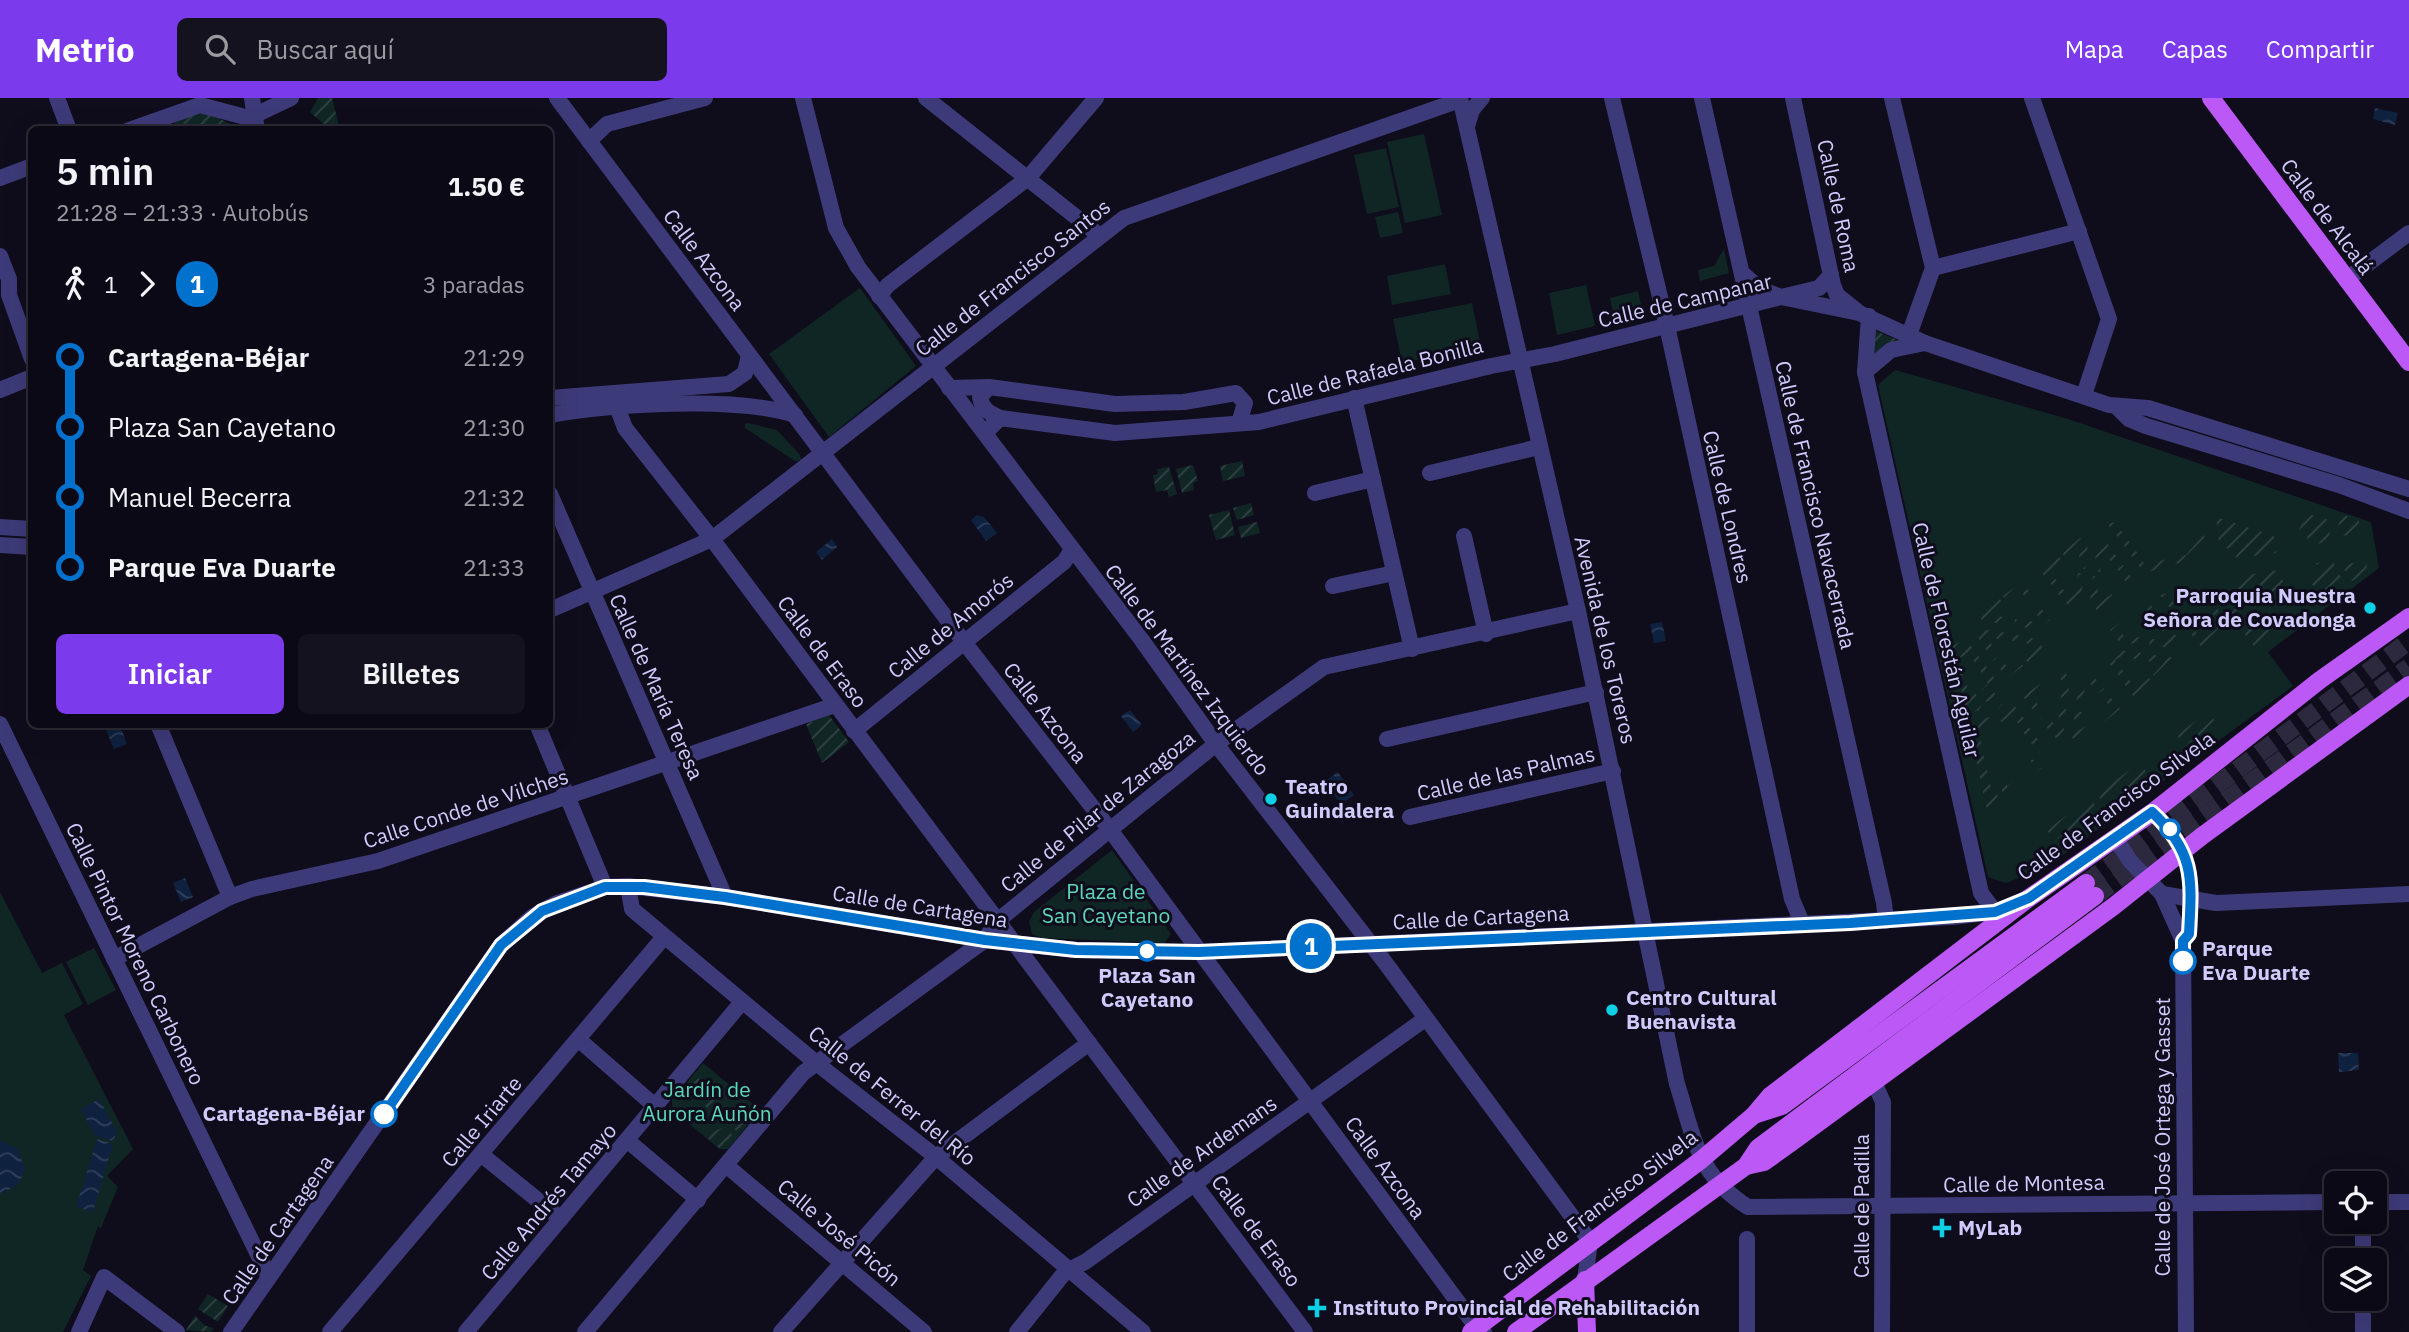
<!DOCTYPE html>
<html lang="es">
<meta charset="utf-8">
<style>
:root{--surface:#0b0915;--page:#14121e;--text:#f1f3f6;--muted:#9a9aa0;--line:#2b2a34;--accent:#7c3aed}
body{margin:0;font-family:"IBM Plex Sans",sans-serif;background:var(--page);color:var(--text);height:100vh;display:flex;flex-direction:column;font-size:26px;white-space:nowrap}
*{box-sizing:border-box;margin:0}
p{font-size:23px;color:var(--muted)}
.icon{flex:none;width:38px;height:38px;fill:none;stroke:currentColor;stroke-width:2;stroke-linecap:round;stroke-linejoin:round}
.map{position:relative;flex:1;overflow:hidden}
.drawer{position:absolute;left:28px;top:28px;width:525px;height:602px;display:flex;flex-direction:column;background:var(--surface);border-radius:10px;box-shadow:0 7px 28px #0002,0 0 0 2px var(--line)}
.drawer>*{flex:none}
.badge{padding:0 14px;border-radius:23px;font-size:24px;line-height:46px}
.tools{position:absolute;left:2324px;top:1073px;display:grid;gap:14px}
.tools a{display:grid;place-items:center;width:63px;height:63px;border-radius:10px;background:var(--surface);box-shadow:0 7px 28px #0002,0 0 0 2px var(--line);font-size:35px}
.map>.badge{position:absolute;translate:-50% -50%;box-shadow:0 0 0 4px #fff}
.legs{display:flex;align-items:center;gap:10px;height:77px;padding:0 28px;font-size:23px}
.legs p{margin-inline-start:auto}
.head{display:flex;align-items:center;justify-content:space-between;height:119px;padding:0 28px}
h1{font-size:38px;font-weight:600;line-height:52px}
.button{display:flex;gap:14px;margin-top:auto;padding:14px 28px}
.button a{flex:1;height:80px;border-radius:10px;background:var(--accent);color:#fff;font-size:28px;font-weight:600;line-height:80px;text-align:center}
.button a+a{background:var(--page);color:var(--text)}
ul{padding:0 28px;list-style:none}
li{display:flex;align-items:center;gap:24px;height:70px;font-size:26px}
li i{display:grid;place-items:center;width:10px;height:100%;margin:0 9px;background:currentColor}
li i::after{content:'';width:18px;height:18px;margin:-9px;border:5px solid;border-radius:50%;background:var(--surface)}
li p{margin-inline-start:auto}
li:first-child i{background:linear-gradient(#0000 50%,currentColor 0)}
li:last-child i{background:linear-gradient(currentColor 50%,#0000 0)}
header{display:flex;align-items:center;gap:42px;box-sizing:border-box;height:98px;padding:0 35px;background:var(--accent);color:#fff}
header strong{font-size:33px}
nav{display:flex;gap:38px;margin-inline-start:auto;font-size:24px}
.search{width:490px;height:63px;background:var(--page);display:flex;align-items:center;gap:18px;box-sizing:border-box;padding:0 24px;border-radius:10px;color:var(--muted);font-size:26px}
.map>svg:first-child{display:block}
.park{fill:#102625}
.garden{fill:url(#garden-furrows)}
.water{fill:url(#water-waves)}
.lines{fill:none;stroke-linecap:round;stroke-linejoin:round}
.major-tunnel{stroke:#2c293e;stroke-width:18;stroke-dasharray:18 9;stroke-linecap:butt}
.minor{stroke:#3d3a79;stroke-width:16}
.major{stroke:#bb58f6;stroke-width:18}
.line-1-casing{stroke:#fff;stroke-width:16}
.line-1{stroke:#0072ce;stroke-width:10}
.poi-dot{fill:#0dcfe6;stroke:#0f0c1c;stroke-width:2.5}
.stop-1-dot{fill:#fff;stroke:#0072ce;stroke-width:3.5}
.labels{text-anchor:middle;stroke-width:6;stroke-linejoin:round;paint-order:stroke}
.street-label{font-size:21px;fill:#d0cbfc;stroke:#0f0c1c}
.poi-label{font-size:21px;font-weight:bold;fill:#d0cbfc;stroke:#0f0c1c;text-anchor:start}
.park-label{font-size:21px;fill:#5cd7b9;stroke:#0f0c1c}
.stop-label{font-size:21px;font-weight:bold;fill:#d0cbfc;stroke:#0f0c1c;text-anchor:start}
</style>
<header>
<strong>Metrio</strong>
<div class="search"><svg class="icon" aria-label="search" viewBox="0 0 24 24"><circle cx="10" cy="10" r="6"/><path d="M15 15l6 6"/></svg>Buscar aquí</div>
<nav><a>Mapa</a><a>Capas</a><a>Compartir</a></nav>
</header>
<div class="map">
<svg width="2409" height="1234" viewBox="0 0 2409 1234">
<defs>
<pattern id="garden-furrows" width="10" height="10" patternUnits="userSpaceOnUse" patternTransform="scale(1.75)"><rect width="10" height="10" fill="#102625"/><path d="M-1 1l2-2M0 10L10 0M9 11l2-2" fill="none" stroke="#324446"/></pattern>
<pattern id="water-waves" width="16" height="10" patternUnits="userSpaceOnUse" patternTransform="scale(1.75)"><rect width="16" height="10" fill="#0e213f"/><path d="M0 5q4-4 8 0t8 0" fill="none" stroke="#30405c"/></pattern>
</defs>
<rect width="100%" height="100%" fill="#0f0c1c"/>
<g class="park">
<path d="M1424 36 1442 117 1405 125 1387 44Z"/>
<path d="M1386 50 1399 109 1367 116 1354 57Z"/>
<path d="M1398 114 1403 135 1380 140 1375 119Z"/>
<path d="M1724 151 1729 175 1700 183 1698 172 1714 168Z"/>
<path d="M1445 166 1451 196 1392 207 1387 178Z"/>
<path d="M1586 187 1595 228 1557 237 1549 195Z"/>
<path d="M860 190 916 268 829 339 769 256Z"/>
<path d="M1638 193 1643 216 1615 223 1610 200Z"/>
<path d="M1472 205 1481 249 1402 265 1393 221Z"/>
<path d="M1895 272 2068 321 2371 424 2379 470 2268 554 2293 588 2047 769 2006 785 1988 779 1878 287Z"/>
<path d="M748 325 777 332 800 357 801 362 795 363 745 330V326Z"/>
<path d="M1112 752 1171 836 1164 845 1042 840 1032 836 1029 824 1034 814Z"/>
<path d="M0 794 42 875 62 865 83 906 64 917 133 1051 107 1078 118 1089 101 1130 98 1128 83 1172 91 1178 63 1234H0Z"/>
<path d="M94 850 116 892 88 907 66 864Z"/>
<path d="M703 965 760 1012 728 1051H720L672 1012V1002Z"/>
</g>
<g class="garden">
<path d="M318 0H332L340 31H329L310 14Z"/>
<path d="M190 15H207L231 26V31L172 32 177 19Z"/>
<path d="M1876 233 1900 243 1872 261Z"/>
<path d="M1242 363 1245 378 1223 383 1220 368Z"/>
<path d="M1193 367 1198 383 1193 385 1194 392 1182 395 1176 371Z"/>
<path d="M1169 369 1177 396 1169 399 1167 392 1156 394 1153 377 1158 376 1157 371Z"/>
<path d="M1251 405 1254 417 1237 422 1233 410Z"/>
<path d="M1229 412 1235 437 1216 442 1209 417Z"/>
<path d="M2305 415 2332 423 2328 443 2310 448 2307 438 2298 436Z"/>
<path d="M2341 416 2359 422 2360 435 2336 439Z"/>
<path d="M2216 419 2274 438 2276 455 2237 460 2231 452 2219 446Z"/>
<path d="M1257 424 1260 435 1241 440 1238 429Z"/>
<path d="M2115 424 2133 449 2128 453 2108 426Z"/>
<path d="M2198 437H2204L2205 447 2198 452 2190 464 2174 466 2173 460 2186 457 2198 443Z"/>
<path d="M2080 440 2088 444 2085 471 2078 470 2080 451 2066 460 2062 455Z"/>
<path d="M2106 444 2120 463 2115 467 2103 456 2100 474 2094 473 2097 446Z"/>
<path d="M2136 453 2146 468 2169 460V468L2144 475 2131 457Z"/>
<path d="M2058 458 2062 463 2049 474 2058 484 2053 488 2040 473Z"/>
<path d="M2368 461 2366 474 2352 483 2342 468Z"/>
<path d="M2333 464 2342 481 2319 497 2310 483 2321 477 2316 465Z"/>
<path d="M2123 467 2136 486 2120 498 2117 493 2127 485 2117 471Z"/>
<path d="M2279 472 2284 486 2236 524 2228 513 2225 498 2234 493 2241 478Z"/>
<path d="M2078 475 2084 476 2081 501 2070 510 2056 493 2061 489 2070 500 2075 496Z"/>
<path d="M2093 478 2099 479 2097 500 2100 504 2112 496 2116 501 2098 514 2090 503Z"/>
<path d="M2022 484 2034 500 2029 504 2021 493 2007 503 2003 498Z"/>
<path d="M2185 490V497L2170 500 2184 518 2179 521 2160 497Z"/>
<path d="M2189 490 2215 500 2219 516 2213 517 2210 507 2190 496Z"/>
<path d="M1999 500 2003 506 1991 517 2010 520 2009 527 1982 523 1980 515Z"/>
<path d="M2147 502 2161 520 2156 524 2146 512 2135 520 2131 515Z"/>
<path d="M2037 505 2050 522 2038 531 2014 528 2015 521 2035 524 2040 521 2032 509Z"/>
<path d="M2270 514 2280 528 2254 548 2244 535Z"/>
<path d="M2127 519 2131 523 2120 533 2124 538 2144 540V547L2119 544 2110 532Z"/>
<path d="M2220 521 2223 534 2202 550 2182 525 2187 522 2202 542 2217 531 2215 523Z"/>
<path d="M2165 524 2180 543 2176 551 2149 547 2150 541 2168 542 2160 528Z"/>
<path d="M1981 531 2007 535 2006 542 1988 539 1995 554 1990 558 1977 538Z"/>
<path d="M2013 536 2037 541 2045 552 2028 565 2024 560 2036 551 2032 546 2012 543Z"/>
<path d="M1966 541 1998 585 1991 590 1997 599 1986 604 1981 593 1988 585 1969 555 1959 560 1970 598 1975 595 1982 606 1979 612 1967 617 1952 548Z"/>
<path d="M2117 552 2141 555V562L2120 559 2115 562 2124 574 2119 578 2106 561Z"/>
<path d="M2147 556 2174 560 2175 568 2157 582 2153 577 2164 565 2146 563Z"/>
<path d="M1999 558 2009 571 2020 564 2023 568 2007 580 1993 562Z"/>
<path d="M2061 570 2070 581 2067 606 2060 605 2063 585 2060 580 2048 588 2044 583Z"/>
<path d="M2090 574 2104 591 2099 595 2089 584 2085 588 2082 608 2076 607 2079 583Z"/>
<path d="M2127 579 2135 590 2149 580 2153 585 2134 599 2122 583Z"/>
<path d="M2040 586 2043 591 2033 599 2042 613 2037 617 2023 598Z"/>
<path d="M2107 595 2120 611 2102 626 2098 620 2111 610 2103 599Z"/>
<path d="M2002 606 2007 612 2014 607 2026 623 2020 628 2012 617 2001 624 1995 615Z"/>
<path d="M2060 611H2066L2063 638 2055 640 2040 621 2046 617 2057 629Z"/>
<path d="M2075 613 2082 614 2079 632 2094 624 2098 629 2080 643 2072 640Z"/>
<path d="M2208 614 2217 626 2185 648 2177 637Z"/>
<path d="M829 617 849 644 822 665 806 626Z"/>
<path d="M1990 619 1996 627 1980 639 1992 695 1997 692 1998 703 1987 712 1968 625Z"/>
<path d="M2028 628 2043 648 2038 656 2031 655 2035 650 2022 633Z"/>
<path d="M2030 661 2037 663 2042 670 2002 700V687L2005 685 2008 688 2033 668Z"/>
<path d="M2139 665 2148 676 2105 707 2097 696Z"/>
<path d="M2090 700 2098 712 2055 743 2047 732Z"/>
<path d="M696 978 724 1003 713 1015 685 990Z"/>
<path d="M736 1014 749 1025 740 1036 726 1024Z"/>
<path d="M724 1029 736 1041 728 1051H720L708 1041 715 1033Z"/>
<path d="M256 1170 258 1172 245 1190 231 1179Z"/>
<path d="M208 1196 228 1208 218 1224 198 1211Z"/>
<path d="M195 1218 206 1228 214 1230 211 1234 186 1232Z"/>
</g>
<g class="water">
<path d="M2375 10 2398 15 2395 27 2373 21Z"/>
<path d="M977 417 984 419 997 435 986 443 971 422Z"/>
<path d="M832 441 837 449 822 462 816 454Z"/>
<path d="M1662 524 1666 543 1654 545 1650 526Z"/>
<path d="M1130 612 1142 627 1133 634 1121 618Z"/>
<path d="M120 627 127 646 114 651 106 632Z"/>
<path d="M1338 674 1354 697 1341 706 1324 684Z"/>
<path d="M185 780 193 799 181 804 173 785Z"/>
<path d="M2338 955H2358L2359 972 2339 974Z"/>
<path d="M99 1001 117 1034 113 1043 95 1038 81 1011Z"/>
<path d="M97 1041 113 1046 93 1114 76 1109Z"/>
<path d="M0 1042 18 1051 25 1071 19 1086 0 1096Z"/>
</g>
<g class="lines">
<g class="major-tunnel">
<path d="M2086 785 2409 543"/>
<path d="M2095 798 2409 569"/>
</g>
<g class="minor">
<path d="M57 0 69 32"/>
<path d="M252 0 257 32"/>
<path d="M557 0 964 544 1111 733 1477 1230 1484 1234"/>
<path d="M803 0 836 130 858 169 1141 541 1216 646 1384 863 1590 1143 1585 1182"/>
<path d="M926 0 1100 138"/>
<path d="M1460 0 1578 513 1677 986C1694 1039 1697 1077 1748 1109L2336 1104"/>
<path d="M1612 0 1667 228 1792 801 1803 827"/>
<path d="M1702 0 1884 805 1886 823"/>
<path d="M1793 0 1833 187 1837 197 1857 213"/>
<path d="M1892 0 1933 170 1909 237"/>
<path d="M2032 0 2109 221 2084 297"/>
<path d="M1467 28 1472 12 1482 0"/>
<path d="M129 32 200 7 249 20 291 0"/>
<path d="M589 43 607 26 705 0"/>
<path d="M0 80 32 68"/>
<path d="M0 158 9 181V197L32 261"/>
<path d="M1933 170 2079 133"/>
<path d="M1742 175 1760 191 1781 199 1819 190 1831 177"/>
<path d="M2346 182 2409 135"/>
<path d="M879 198 888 187 1028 80 1096 0"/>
<path d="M1925 245 1891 252 1865 274 1981 795 1995 814"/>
<path d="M1865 274 1869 218"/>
<path d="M989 289 980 299C982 312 990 315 1000 320"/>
<path d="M949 290 989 289 1115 306 1184 304 1236 295 1245 305 1239 325"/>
<path d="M0 292 32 279"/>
<path d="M550 300 729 286 745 275 749 257"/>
<path d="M1354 300 1412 551"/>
<path d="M2116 308 2129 321 2146 328 2339 387 2409 413"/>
<path d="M622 309 619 314 625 330 712 441 1305 1234"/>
<path d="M550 317C612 306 736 298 795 317"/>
<path d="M985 335 1000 320 1115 335 1259 324 1491 268 1555 256 1781 199 1859 215 1925 245 2109 307 2148 310 2409 391"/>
<path d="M1430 375 1539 349"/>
<path d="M1315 395 1373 381"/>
<path d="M550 396 725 799"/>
<path d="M0 429 32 431"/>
<path d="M1464 438 1486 536"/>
<path d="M0 447 32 449"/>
<path d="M1333 488 1394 475"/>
<path d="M550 512 712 441 1124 120 1460 2"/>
<path d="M0 626 269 1179"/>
<path d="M158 626 230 799"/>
<path d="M537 626 605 789"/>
<path d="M854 633 1064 464 1071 453"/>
<path d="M1387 641 1596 594"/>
<path d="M2153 714C2195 754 2192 781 2189 836L2183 843"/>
<path d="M1410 719 1613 673"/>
<path d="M2116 741 2130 763 2162 796 2183 843 2186 1234"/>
<path d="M628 788 632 811 815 964 936 1059 1143 1234"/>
<path d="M2162 796 2216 805 2409 796"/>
<path d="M114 861 230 799 252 791 378 763 835 607"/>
<path d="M578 941 656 1009"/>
<path d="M1870 987 1877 991 1883 1004 1882 1234"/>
<path d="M628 1043 698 1102"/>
<path d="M482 1057 561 1121"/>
<path d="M727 1068 924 1234"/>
<path d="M2375 1104H2409"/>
<path d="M2363 1124V1162"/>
<path d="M2363 1200V1234"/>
<path d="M79 1234 104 1179 177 1234"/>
<path d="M231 1234 501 847 532 819 557 805 605 789 628 788 725 799 985 842 1076 852 1199 854 1952 819 1995 814 2017 805"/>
<path d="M330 1234 664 839"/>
<path d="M466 1234 742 904"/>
<path d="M585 1234 803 975 985 842 996 824 1216 646 1324 569 1578 513"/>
<path d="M781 1234 936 1059 1089 945"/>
<path d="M1017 1234 1065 1174 1085 1164 1425 921"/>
<path d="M1747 1234V1141"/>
</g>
<g class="major">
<path d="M2211 0 2409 264"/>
<path d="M1754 1017 1782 1008 2086 785"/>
<path d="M1746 1068 1764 1064 1792 1044 2114 808 2202 738 2409 587"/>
<path d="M1585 1182 1587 1234"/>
<path d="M1471 1234 1701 1062 1754 1017 1770 998 2029 800 2153 714 2320 582 2409 519"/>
<path d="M1516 1234 1746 1068 1758 1050 2095 798"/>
</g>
</g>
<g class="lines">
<g class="line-1-casing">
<path id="line-1" d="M384 1016 501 847 542 813 605 789H644L725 799 985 842 1076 852 1199 854 1850 825 1995 814 2029 800 2152 714C2195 754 2192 781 2189 836L2183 843V863"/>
</g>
<use href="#line-1" class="line-1"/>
</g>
<g class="poi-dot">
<circle cx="2370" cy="510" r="7"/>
<circle cx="1271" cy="701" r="7"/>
<circle cx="1612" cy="912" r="7"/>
<path d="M1938.5 1119.5h7v7h7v7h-7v7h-7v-7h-7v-7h7z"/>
<path d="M1313.5 1199.5h7v7h7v7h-7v7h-7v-7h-7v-7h7z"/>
</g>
<g class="stop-1-dot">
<circle cx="2170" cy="731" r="9"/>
<circle cx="1147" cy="853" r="9"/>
<circle cx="2183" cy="863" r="12"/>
<circle cx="384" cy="1016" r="12"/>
</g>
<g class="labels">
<g class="street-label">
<text transform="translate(1838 108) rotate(78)" y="7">Calle de Roma</text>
<text transform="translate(2327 119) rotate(53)" y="7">Calle de Alcalá</text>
<text transform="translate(704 162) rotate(53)" y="7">Calle Azcona</text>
<text transform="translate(1013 180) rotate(-38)" y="7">Calle de Francisco Santos</text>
<text transform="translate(1685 203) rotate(-13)" y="7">Calle de Campanar</text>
<text transform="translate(1375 274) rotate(-14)" y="7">Calle de Rafaela Bonilla</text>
<text transform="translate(1815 407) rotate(77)" y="7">Calle de Francisco Navacerrada</text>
<text transform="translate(1727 409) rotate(77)" y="7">Calle de Londres</text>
<text transform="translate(951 528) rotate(-39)" y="7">Calle de Amorós</text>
<text transform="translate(1605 542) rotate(77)" y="7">Avenida de los Toreros</text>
<text transform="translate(1946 542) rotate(77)" y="7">Calle de Florestán Aguilar</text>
<text transform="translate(822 554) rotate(53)" y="7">Calle de Eraso</text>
<text transform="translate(1187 572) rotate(53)" y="7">Calle de Martínez Izquierdo</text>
<text transform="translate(656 589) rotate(66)" y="7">Calle de María Teresa</text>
<text transform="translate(1045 615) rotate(52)" y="7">Calle Azcona</text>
<text transform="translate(1506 676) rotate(-13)" y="7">Calle de las Palmas</text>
<text transform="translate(2116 708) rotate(-36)" y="7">Calle de Francisco Silvela</text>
<text transform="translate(466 711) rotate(-18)" y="7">Calle Conde de Vilches</text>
<text transform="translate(1098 714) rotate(-39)" y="7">Calle de Pilar de Zaragoza</text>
<text transform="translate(920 809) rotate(9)" y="7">Calle de Cartagena</text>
<text transform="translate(1481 820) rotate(-3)" y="7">Calle de Cartagena</text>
<text transform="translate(135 856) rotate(64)" y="7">Calle Pintor Moreno Carbonero</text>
<text transform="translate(892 998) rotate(39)" y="7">Calle de Ferrer del Río</text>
<text transform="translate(482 1024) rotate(-50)" y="7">Calle Iriarte</text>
<text transform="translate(2163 1039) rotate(-90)" y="7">Calle de José Ortega y Gasset</text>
<text transform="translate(1202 1054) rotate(-35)" y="7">Calle de Ardemans</text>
<text transform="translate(1385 1070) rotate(54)" y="7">Calle Azcona</text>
<text transform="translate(2024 1086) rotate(-1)" y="7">Calle de Montesa</text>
<text transform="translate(549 1104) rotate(-50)" y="7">Calle Andrés Tamayo</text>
<text transform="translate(1600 1108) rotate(-37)" y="7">Calle de Francisco Silvela</text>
<text transform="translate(1862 1108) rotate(-90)" y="7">Calle de Padilla</text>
<text transform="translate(278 1132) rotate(-55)" y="7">Calle de Cartagena</text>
<text transform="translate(1256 1133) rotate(53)" y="7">Calle de Eraso</text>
<text transform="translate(839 1135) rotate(40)" y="7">Calle José Picón</text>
</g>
<g class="poi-label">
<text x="2356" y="505" text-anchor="end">Parroquia Nuestra<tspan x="2356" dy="24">Señora de Covadonga</tspan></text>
<text x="1285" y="696">Teatro<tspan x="1285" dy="24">Guindalera</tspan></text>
<text x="1626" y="907">Centro Cultural<tspan x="1626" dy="24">Buenavista</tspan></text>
<text x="1958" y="1137">MyLab</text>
<text x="1333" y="1217">Instituto Provincial de Rehabilitación</text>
</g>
<g class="park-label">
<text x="1106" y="801">Plaza de<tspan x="1106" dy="24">San Cayetano</tspan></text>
<text x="707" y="999">Jardín de<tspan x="707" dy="24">Aurora Auñón</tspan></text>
</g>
<g class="stop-label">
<text x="2202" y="858">Parque<tspan x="2202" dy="24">Eva Duarte</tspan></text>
<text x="1147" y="885" text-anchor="middle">Plaza San<tspan x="1147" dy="24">Cayetano</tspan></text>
<text x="365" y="1023" text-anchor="end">Cartagena-Béjar</text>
</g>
</g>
</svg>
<div class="tools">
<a><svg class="icon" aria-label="locate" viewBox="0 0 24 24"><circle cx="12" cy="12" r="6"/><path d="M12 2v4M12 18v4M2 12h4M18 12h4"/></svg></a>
<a><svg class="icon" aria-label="layers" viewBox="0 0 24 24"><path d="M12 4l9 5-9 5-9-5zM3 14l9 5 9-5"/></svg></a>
</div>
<b class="badge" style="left:1311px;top:848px;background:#0072ce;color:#fff">1</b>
<section class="drawer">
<div class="head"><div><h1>5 min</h1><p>21:28 – 21:33 · Autobús</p></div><b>1.50 €</b></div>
<div class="legs"><svg class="icon" aria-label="walk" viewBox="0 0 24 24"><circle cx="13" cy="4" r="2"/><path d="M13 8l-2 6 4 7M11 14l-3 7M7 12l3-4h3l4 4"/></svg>1<svg class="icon" aria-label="forward" viewBox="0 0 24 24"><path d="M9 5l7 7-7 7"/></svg><b class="badge" style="background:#0072ce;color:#fff">1</b><p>3 paradas</p></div>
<ul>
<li><i style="color:#0072ce"></i><b>Cartagena-Béjar</b><p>21:29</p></li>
<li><i style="color:#0072ce"></i><span>Plaza San Cayetano</span><p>21:30</p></li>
<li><i style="color:#0072ce"></i><span>Manuel Becerra</span><p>21:32</p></li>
<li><i style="color:#0072ce"></i><b>Parque Eva Duarte</b><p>21:33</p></li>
</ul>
<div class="button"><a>Iniciar</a><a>Billetes</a></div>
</section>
</div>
